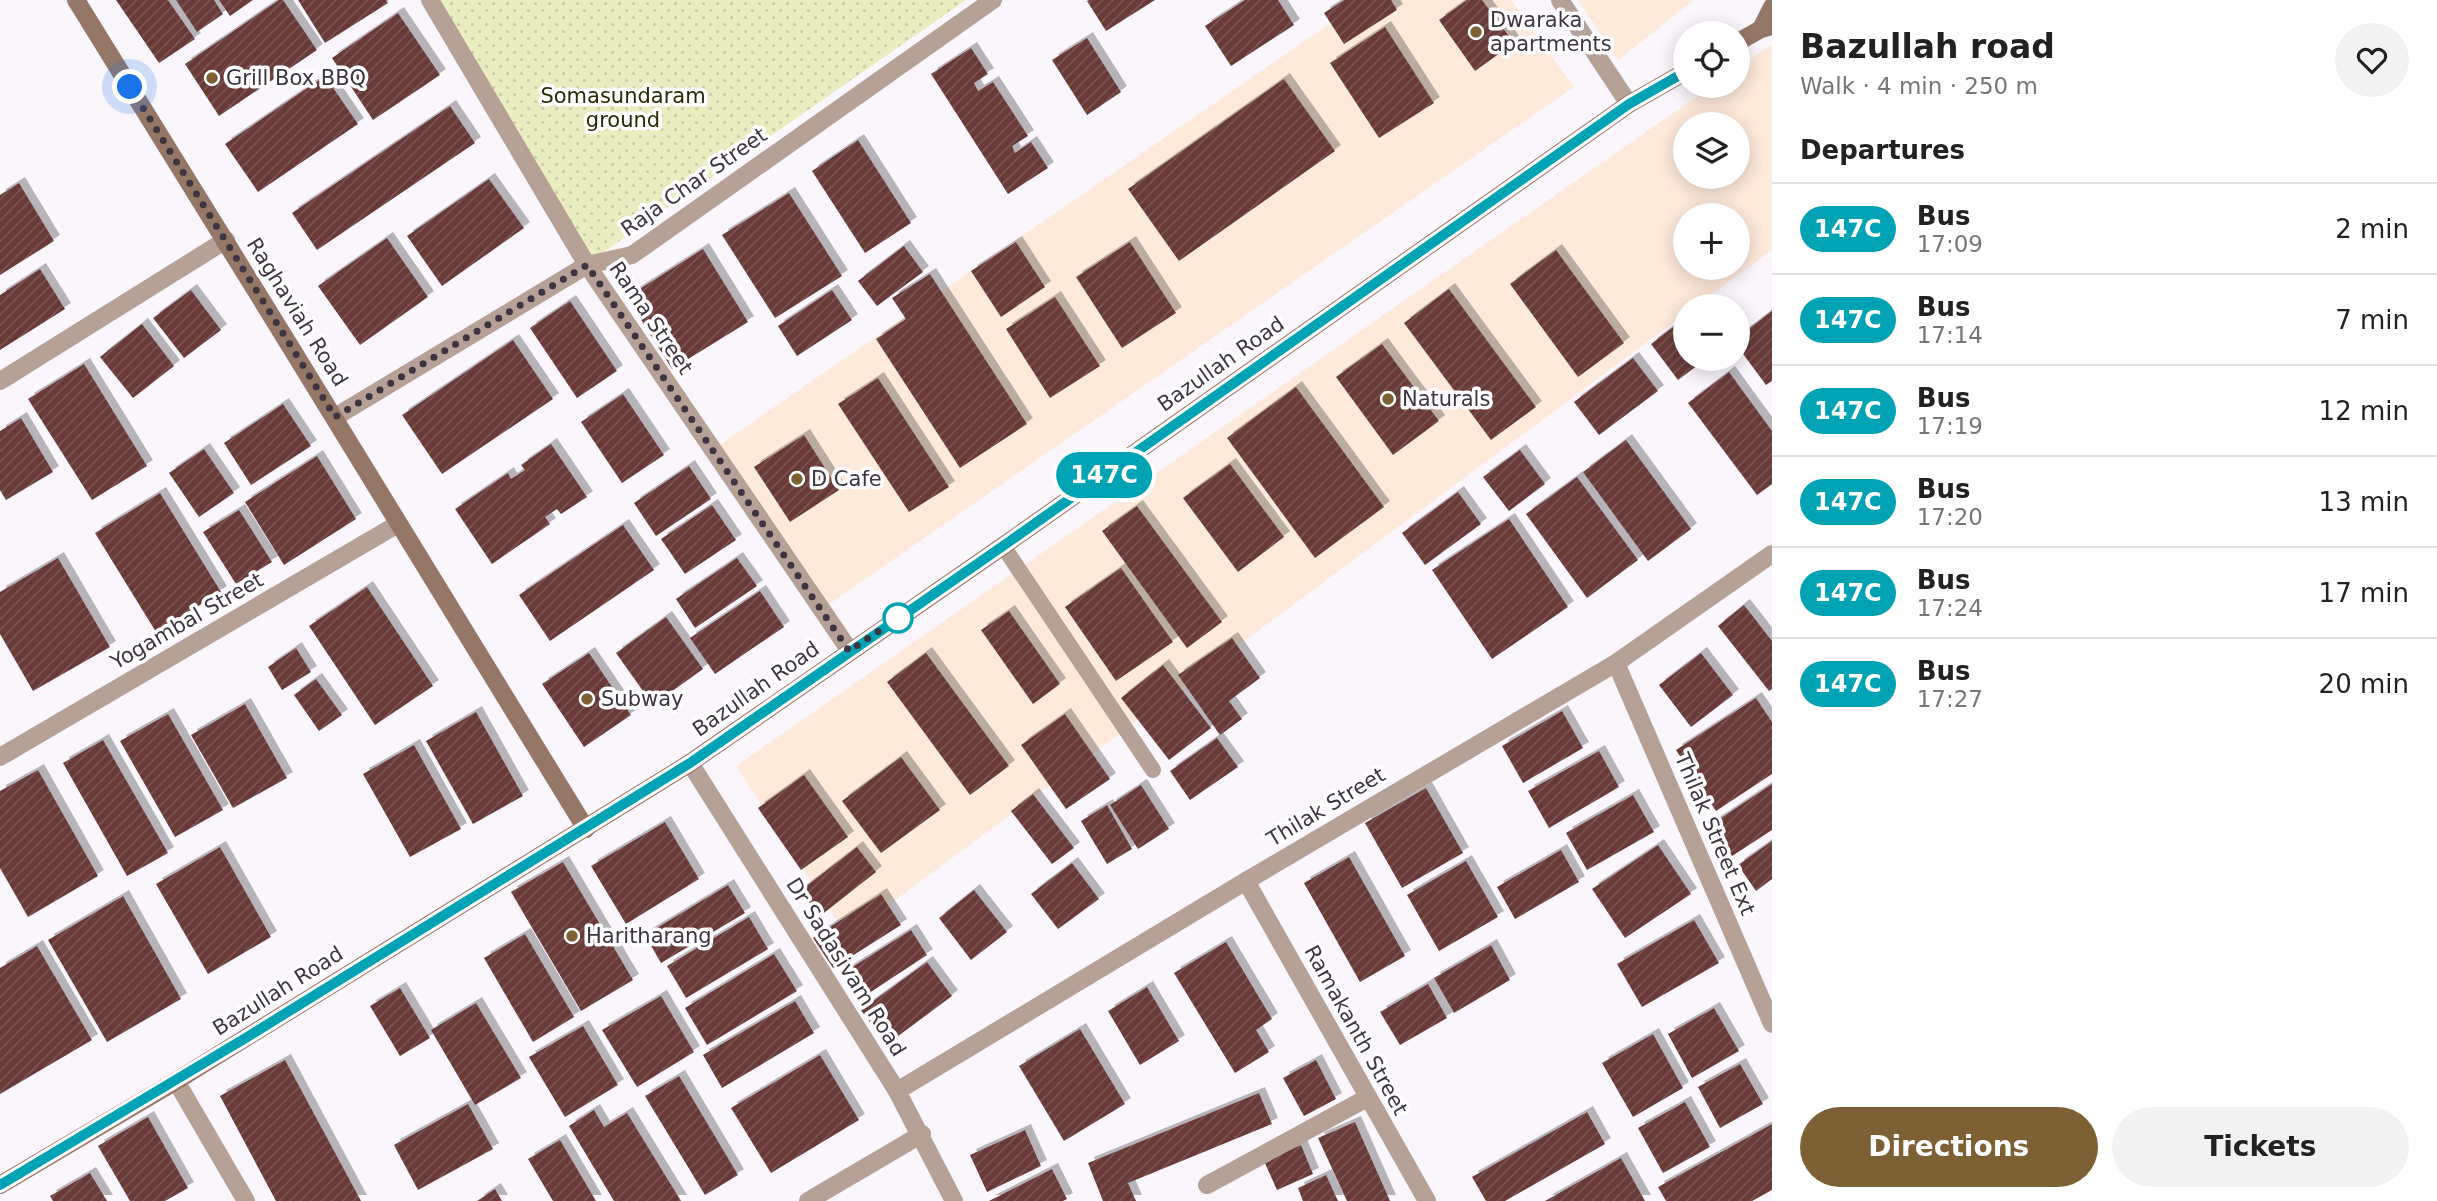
<!DOCTYPE html>
<meta charset="utf-8">
<style>
:root{--surface:#fff;--page:#f2f2f2;--text:#222;--muted:#767676;--line:#e0e0e0;--accent:#7d6134}
body{margin:0;font-family:"DejaVu Sans",sans-serif;background:var(--page);color:var(--text);height:100vh;display:flex;flex-direction:column;font-size:26px;white-space:nowrap}
*{box-sizing:border-box;margin:0}
p{font-size:23px;color:var(--muted)}
.icon{flex:none;width:38px;height:38px;fill:none;stroke:currentColor;stroke-width:2;stroke-linecap:round;stroke-linejoin:round}
.map{position:relative;flex:1;overflow:hidden}
.sheet{display:flex;flex-direction:column;background:var(--surface);width:665px}
.sheet>*{flex:none}
.badge{padding:0 14px;border-radius:23px;font-size:24px;line-height:46px}
.fabs{position:absolute;left:1673px;top:21px;display:grid;gap:14px}
.fabs a{display:grid;place-items:center;width:77px;height:77px;border-radius:50%;background:var(--surface);box-shadow:0 4px 18px #0003;font-size:35px}
.you{position:absolute;width:35px;height:35px;margin:-18px;border:5px solid #fff;border-radius:50%;background:#1a73e8;box-shadow:0 0 0 10px #1a73e833}
.map>.badge{position:absolute;translate:-50% -50%;box-shadow:0 0 0 4px #fff}
h2{padding:0 28px;font-size:26px;line-height:63px}
.round{display:grid;place-items:center;flex:none;width:74px;height:74px;border-radius:37px;background:var(--page)}
.headline{display:flex;align-items:center;justify-content:space-between;height:119px;padding:0 28px}
h1{font-size:33px;font-weight:700;line-height:52px}
.primary-button{display:flex;gap:14px;margin-top:auto;padding:14px 28px}
.primary-button a{flex:1;height:80px;border-radius:42px;background:var(--accent);color:#fff;font-size:28px;font-weight:700;line-height:80px;text-align:center}
.primary-button a+a{background:var(--page);color:var(--text)}
ul{padding:0;list-style:none}
li{display:flex;align-items:center;gap:21px;height:91px;padding:0 28px;border-top:2px solid var(--line)}
li div{flex:1}
li b{display:block;font-size:26px}
li em{font-style:normal}
li .badge{min-width:77px;font-weight:700;text-align:center}
main{display:flex;flex:1;min-height:0}
.map>svg:first-child{display:block}
.commercial{fill:#feeadb;fill-rule:evenodd}
.park{fill:url(#park-dots)}
.building{fill:url(#building-hatch);filter:url(#shadow)}
.lines{fill:none;stroke-linecap:round;stroke-linejoin:round}
.lane{stroke:#b6a196;stroke-width:16}
.street{stroke:#b6a196;stroke-width:18}
.secondary{stroke:#957767;stroke-width:18}
.line-casing{stroke:#fff;stroke-width:16}
.line{stroke:#00a3b4;stroke-width:10}
.walk{stroke:#3d3540;stroke-width:7;stroke-dasharray:0 12.6}
.poi-dot{fill:#7d6134;stroke:#fff;stroke-width:2.5}
.stop-dot{fill:#fff;stroke:#00a3b4;stroke-width:3.5}
.labels{text-anchor:middle;stroke-width:7;stroke-linejoin:round;paint-order:stroke}
.poi-label{font-size:21px;fill:#3d3540;stroke:#fff;text-anchor:start}
.park-label{font-size:21px;fill:#2a2b04;stroke:#fff}
.street-label{font-size:21px;fill:#3d3540;stroke:#fff}
</style>
<main>
<div class="map">
<svg width="1772" height="1201" viewBox="0 0 1772 1201">
<defs>
<pattern id="park-dots" width="8" height="8" patternUnits="userSpaceOnUse" patternTransform="scale(1.75)"><rect width="8" height="8" fill="#e9edc0"/><path d="M2 2h.1M6 6h.1" fill="none" stroke="#c9cca6" stroke-width="1.8" stroke-linecap="round"/></pattern>
<pattern id="building-hatch" width="6" height="6" patternUnits="userSpaceOnUse" patternTransform="scale(1.75)"><rect width="6" height="6" fill="#683a38"/><path d="M-1 1l2-2M0 6l6-6M5 7l2-2" fill="none" stroke="#7b5554"/></pattern>
<filter id="shadow"><feDropShadow dx="6" dy="-6" stdDeviation="0" flood-color="#0004"/></filter>
</defs>
<rect width="100%" height="100%" fill="#faf6fc"/>
<g class="commercial">
<path d="M1364 0H1511L1574 87 825 607 718 446Z"/>
<path d="M1578 0H1694L1618 60Z"/>
<path d="M1772 44V250L1696 306H1685V314L847 936 736 766 1712 86H1738V68ZM1685 124H1738V177H1685ZM1685 215H1738V268H1685Z"/>
</g>
<path class="park" d="M425 0H966L591 261Z"/>
<g class="building">
<path d="M116 0H168L195 39 159 63Z"/>
<path d="M176 0H214L223 14 197 32Z"/>
<path d="M219 0H253L230 16Z"/>
<path d="M279 0H283L317 50 219 116 185 64Z"/>
<path d="M298 0H386L388 3 325 43Z"/>
<path d="M1089 0H1155L1106 31 1087 1Z"/>
<path d="M1245 0H1278L1294 25 1231 66 1205 26Z"/>
<path d="M1344 0H1391L1397 10 1344 44 1324 13Z"/>
<path d="M1467 0H1482L1514 43 1475 71 1439 20Z"/>
<path d="M398 13 440 75 373 120 332 58Z"/>
<path d="M1385 27 1434 103 1379 138 1330 63Z"/>
<path d="M1087 38 1121 92 1087 115 1052 60Z"/>
<path d="M971 48 988 74 974 83 978 91 993 82 1028 136 1012 146 1015 153 1031 142 1048 168 1008 194 931 74Z"/>
<path d="M325 76 358 124 258 192 225 144Z"/>
<path d="M1284 79 1335 151 1179 261 1128 189Z"/>
<path d="M450 106 475 143 317 250 292 213Z"/>
<path d="M858 140 911 223 865 253 812 171Z"/>
<path d="M489 179 524 228 442 286 407 236Z"/>
<path d="M19 183 54 241 0 275V195Z"/>
<path d="M789 193 842 276 775 318 722 235Z"/>
<path d="M387 238 428 297 360 345 318 286Z"/>
<path d="M1016 242 1045 287 1001 317 971 271Z"/>
<path d="M1130 242 1176 313 1122 348 1076 277Z"/>
<path d="M904 246 923 272 877 306 858 281Z"/>
<path d="M703 249 748 322 672 369 627 297Z"/>
<path d="M1556 250 1624 343 1578 377 1510 284Z"/>
<path d="M40 269 65 309 0 350V295Z"/>
<path d="M930 274 1027 424 960 468 876 339 906 319 892 298Z"/>
<path d="M1449 289 1536 407 1491 440 1404 323Z"/>
<path d="M191 290 221 330 184 358 153 318Z"/>
<path d="M832 290 852 320 797 356 778 326Z"/>
<path d="M1055 297 1100 366 1050 398 1006 329Z"/>
<path d="M570 301 617 371 577 398 530 328Z"/>
<path d="M1772 311V381L1766 385 1738 347V337Z"/>
<path d="M1685 318V359H1706L1678 380 1651 344Z"/>
<path d="M142 324 174 366 133 398 100 357Z"/>
<path d="M513 340 553 399 442 474 402 415Z"/>
<path d="M1382 344 1439 421 1393 455 1336 377Z"/>
<path d="M1633 358 1658 391 1599 435 1574 402Z"/>
<path d="M84 364 147 466 92 500 28 399Z"/>
<path d="M1729 372 1772 431V484L1757 495 1688 403Z"/>
<path d="M878 378 949 487 909 512 838 404Z"/>
<path d="M1296 387 1384 507 1315 558 1227 438Z"/>
<path d="M623 394 664 455 622 483 581 422Z"/>
<path d="M283 404 311 446 251 485 224 443Z"/>
<path d="M21 418 53 472 6 500 0 490V431Z"/>
<path d="M804 435 839 490 790 522 754 467Z"/>
<path d="M1626 440 1691 529 1648 561 1583 472Z"/>
<path d="M551 444 587 497 561 514 557 509 545 517 550 524 492 564 455 509 508 473 511 479 525 470 521 465Z"/>
<path d="M204 449 234 493 199 517 169 473Z"/>
<path d="M1520 450 1545 484 1509 511 1483 477Z"/>
<path d="M317 456 356 519 284 565 245 502Z"/>
<path d="M1230 464 1284 537 1238 572 1183 498Z"/>
<path d="M689 466 711 499 656 536 634 503Z"/>
<path d="M1577 477 1638 560 1587 598 1526 514Z"/>
<path d="M1458 492 1481 524 1425 565 1402 533Z"/>
<path d="M160 493 221 592 156 632 95 533Z"/>
<path d="M712 505 736 540 685 574 661 539Z"/>
<path d="M1137 506 1222 622 1187 648 1102 531Z"/>
<path d="M239 510 272 562 236 584 203 532Z"/>
<path d="M1509 519 1568 607 1492 659 1432 570Z"/>
<path d="M623 525 654 570 550 641 519 595Z"/>
<path d="M58 558 110 647 33 691 0 634V592Z"/>
<path d="M737 558 757 586 695 628 676 599Z"/>
<path d="M1121 568 1173 642 1116 681 1065 607Z"/>
<path d="M367 587 433 686 375 725 309 626Z"/>
<path d="M760 591 784 627 715 674 690 638Z"/>
<path d="M1744 605 1772 641V689L1769 691 1718 626Z"/>
<path d="M1009 611 1060 684 1033 704 981 630Z"/>
<path d="M666 617 703 669 653 705 616 653Z"/>
<path d="M1232 638 1260 678 1229 701 1242 719 1220 735 1178 675Z"/>
<path d="M296 648 311 672 282 690 268 667Z"/>
<path d="M589 653 631 715 584 747 542 684Z"/>
<path d="M926 653 1009 766 970 795 887 682Z"/>
<path d="M1701 653 1733 695 1691 727 1659 685Z"/>
<path d="M1163 665 1211 728 1169 760 1121 698Z"/>
<path d="M316 679 342 715 319 731 294 695Z"/>
<path d="M1756 698 1772 722V774L1716 811 1676 750Z"/>
<path d="M245 704 287 778 233 808 191 735Z"/>
<path d="M1562 711 1583 748 1523 783 1502 746Z"/>
<path d="M476 712 523 796 473 824 426 741Z"/>
<path d="M168 714 223 810 175 837 120 741Z"/>
<path d="M1065 714 1110 779 1066 809 1021 745Z"/>
<path d="M1217 738 1238 767 1190 800 1170 771Z"/>
<path d="M103 740 168 853 127 876 63 763Z"/>
<path d="M414 745 461 829 410 857 363 774Z"/>
<path d="M1599 751 1619 787 1549 828 1528 791Z"/>
<path d="M901 757 940 810 881 853 842 801Z"/>
<path d="M38 770 98 876 28 917 0 868V791Z"/>
<path d="M804 775 848 837 801 870 758 808Z"/>
<path d="M1772 784V830L1732 856 1712 824Z"/>
<path d="M1141 785 1169 829 1138 849 1110 805Z"/>
<path d="M1426 788 1463 853 1402 888 1365 823Z"/>
<path d="M1033 794 1074 848 1052 864 1011 811Z"/>
<path d="M1633 795 1654 832 1587 870 1566 833Z"/>
<path d="M1107 805 1132 849 1107 864 1081 821Z"/>
<path d="M665 822 699 879 626 924 591 866Z"/>
<path d="M1772 841V879L1756 891 1738 865Z"/>
<path d="M1658 845 1691 894 1625 938 1592 889Z"/>
<path d="M220 847 271 937 208 974 156 884Z"/>
<path d="M857 847 876 872 820 916 800 891Z"/>
<path d="M1561 850 1579 882 1515 919 1497 887Z"/>
<path d="M1349 857 1405 956 1360 982 1304 883Z"/>
<path d="M1466 861 1498 917 1439 951 1407 895Z"/>
<path d="M563 862 633 980 581 1011 511 892Z"/>
<path d="M1072 863 1099 899 1058 929 1031 894Z"/>
<path d="M728 885 745 913 661 963 645 935Z"/>
<path d="M974 890 1007 932 971 960 939 918Z"/>
<path d="M881 894 901 925 833 968 813 938Z"/>
<path d="M123 896 181 999 107 1042 48 940Z"/>
<path d="M749 917 768 949 686 998 667 966Z"/>
<path d="M1694 920 1719 963 1642 1007 1617 964Z"/>
<path d="M911 930 927 955 860 999 843 973Z"/>
<path d="M525 934 574 1017 533 1042 484 958Z"/>
<path d="M1226 942 1272 1019 1256 1030 1269 1052 1235 1073 1174 973Z"/>
<path d="M1491 945 1510 980 1454 1013 1434 978Z"/>
<path d="M37 946 92 1040 0 1094V968Z"/>
<path d="M774 954 797 991 707 1045 685 1008Z"/>
<path d="M927 962 952 996 886 1045 861 1010Z"/>
<path d="M1428 984 1447 1018 1400 1045 1380 1012Z"/>
<path d="M1147 987 1179 1041 1140 1065 1108 1011Z"/>
<path d="M400 988 430 1038 400 1056 370 1006Z"/>
<path d="M661 996 694 1052 637 1087 602 1030Z"/>
<path d="M795 1001 814 1033 722 1088 703 1055Z"/>
<path d="M476 1003 521 1078 475 1105 431 1030Z"/>
<path d="M1714 1008 1739 1051 1692 1078 1668 1034Z"/>
<path d="M583 1026 618 1085 565 1117 529 1057Z"/>
<path d="M1080 1029 1125 1104 1064 1141 1019 1066Z"/>
<path d="M1653 1034 1683 1088 1633 1117 1602 1063Z"/>
<path d="M820 1055 859 1120 771 1173 731 1108Z"/>
<path d="M285 1060 361 1201H276L220 1096Z"/>
<path d="M1316 1060 1336 1099 1304 1116 1283 1078Z"/>
<path d="M1740 1064 1763 1104 1720 1128 1698 1087Z"/>
<path d="M679 1076 738 1175 705 1195 645 1096Z"/>
<path d="M1259 1093 1272 1124 1128 1183 1136 1201H1103L1088 1163Z"/>
<path d="M1685 1102 1710 1147 1663 1173 1638 1128Z"/>
<path d="M468 1104 493 1149 418 1190 394 1145Z"/>
<path d="M594 1110 604 1127 627 1113 681 1201H614L569 1126Z"/>
<path d="M1587 1112 1605 1144 1505 1201H1486L1472 1177Z"/>
<path d="M148 1117 188 1188 165 1201H130L98 1146Z"/>
<path d="M1355 1122 1390 1201H1347L1318 1138Z"/>
<path d="M1772 1124V1190L1752 1201H1666L1658 1187Z"/>
<path d="M1025 1130 1041 1166 987 1192 970 1155Z"/>
<path d="M560 1140 596 1201H553L528 1159Z"/>
<path d="M1301 1145 1313 1174 1277 1190 1264 1161Z"/>
<path d="M1621 1158 1645 1201H1545Z"/>
<path d="M1052 1169 1067 1199 1063 1201H989Z"/>
<path d="M90 1173 107 1201H53L50 1196Z"/>
<path d="M1326 1175 1338 1201H1303L1298 1188Z"/>
<path d="M495 1189 502 1201H477Z"/>
</g>
<g class="lines">
<path class="lane" d="M1003 546 1153 770"/>
<g class="street">
<path d="M430 0 587 265 850 651"/>
<path d="M1560 0 1629 104"/>
<path d="M0 381 226 240"/>
<path d="M335 417 587 265 632 255 993 0"/>
<path d="M1616 663 1772 1024"/>
<path d="M0 757 398 524"/>
<path d="M690 763 897 1091 954 1201"/>
<path d="M1246 881 1427 1201"/>
<path d="M176 1081 246 1201"/>
<path d="M897 1091 1246 881 1616 663 1772 554"/>
<path d="M1207 1185 1367 1098"/>
<path d="M808 1201 922 1134"/>
</g>
<g class="secondary">
<path d="M76 0C248 275 416 553 586 829"/>
<path d="M1761 29 1772 7"/>
<path d="M1738 42 1761 29 1772 26"/>
<path d="M0 1185 176 1081 690 763 1003 546 1629 104 1685 72"/>
</g>
</g>
<g class="lines">
<g class="line-casing">
<path id="line" d="M0 1185 244 1039 690 763 1003 546 1629 104 1685 72"/>
</g>
<use href="#line" class="line"/>
<path class="walk" d="M130 87 335 417 587 265 849 651 898 618"/>
</g>
<g class="poi-dot">
<circle cx="1476" cy="32" r="7"/>
<circle cx="212" cy="78" r="7"/>
<circle cx="1388" cy="399" r="7"/>
<circle cx="797" cy="479" r="7"/>
<circle cx="587" cy="699" r="7"/>
<circle cx="572" cy="936" r="7"/>
</g>
<circle class="stop-dot" cx="898" cy="618" r="14"/>
<g class="labels">
<g class="poi-label">
<text x="1490" y="27">Dwaraka<tspan x="1490" dy="24">apartments</tspan></text>
<text x="226" y="85">Grill Box BBQ</text>
<text x="1402" y="406">Naturals</text>
<text x="811" y="486">D Cafe</text>
<text x="601" y="706">Subway</text>
<text x="586" y="943">Haritharang</text>
</g>
<g class="park-label">
<text x="623" y="103">Somasundaram<tspan x="623" dy="24">ground</tspan></text>
</g>
<g class="street-label">
<text transform="translate(694 182) rotate(-35)" y="7">Raja Char Street</text>
<text transform="translate(297 312) rotate(58)" y="7">Raghaviah Road</text>
<text transform="translate(651 318) rotate(56)" y="7">Rama Street</text>
<text transform="translate(1221 364) rotate(-35)" y="7">Bazullah Road</text>
<text transform="translate(187 621) rotate(-30)" y="7">Yogambal Street</text>
<text transform="translate(756 689) rotate(-35)" y="7">Bazullah Road</text>
<text transform="translate(1326 807) rotate(-31)" y="7">Thilak Street</text>
<text transform="translate(1715 834) rotate(67)" y="7">Thilak Street Ext</text>
<text transform="translate(846 967) rotate(58)" y="7">Dr Sadasivam Road</text>
<text transform="translate(278 991) rotate(-32)" y="7">Bazullah Road</text>
<text transform="translate(1356 1030) rotate(61)" y="7">Ramakanth Street</text>
</g>
</g>
</svg>
<div class="fabs">
<a><svg class="icon" aria-label="locate" viewBox="0 0 24 24"><circle cx="12" cy="12" r="6"/><path d="M12 2v4M12 18v4M2 12h4M18 12h4"/></svg></a>
<a><svg class="icon" aria-label="layers" viewBox="0 0 24 24"><path d="M12 4l9 5-9 5-9-5zM3 14l9 5 9-5"/></svg></a>
<a>+</a>
<a>−</a>
</div>
<div class="you" style="left:130px;top:87px"></div>
<b class="badge" style="left:1104px;top:475px;background:#00a3b4;color:#fff">147C</b>
</div>
<section class="sheet">
<div class="headline"><div><h1>Bazullah road</h1><p>Walk · 4 min · 250 m</p></div><a class="round"><svg class="icon" aria-label="heart" viewBox="0 0 24 24"><path d="M12 20l-8-8c-3-5 5-10 8-4 3-6 11-1 8 4z"/></svg></a></div>
<h2>Departures</h2>
<ul>
<li><span class="badge" style="background:#00a3b4;color:#fff">147C</span><div><b>Bus</b><p>17:09</p></div><em>2 min</em></li>
<li><span class="badge" style="background:#00a3b4;color:#fff">147C</span><div><b>Bus</b><p>17:14</p></div><em>7 min</em></li>
<li><span class="badge" style="background:#00a3b4;color:#fff">147C</span><div><b>Bus</b><p>17:19</p></div><em>12 min</em></li>
<li><span class="badge" style="background:#00a3b4;color:#fff">147C</span><div><b>Bus</b><p>17:20</p></div><em>13 min</em></li>
<li><span class="badge" style="background:#00a3b4;color:#fff">147C</span><div><b>Bus</b><p>17:24</p></div><em>17 min</em></li>
<li><span class="badge" style="background:#00a3b4;color:#fff">147C</span><div><b>Bus</b><p>17:27</p></div><em>20 min</em></li>
</ul>
<div class="primary-button"><a>Directions</a><a>Tickets</a></div>
</section>
</main>
